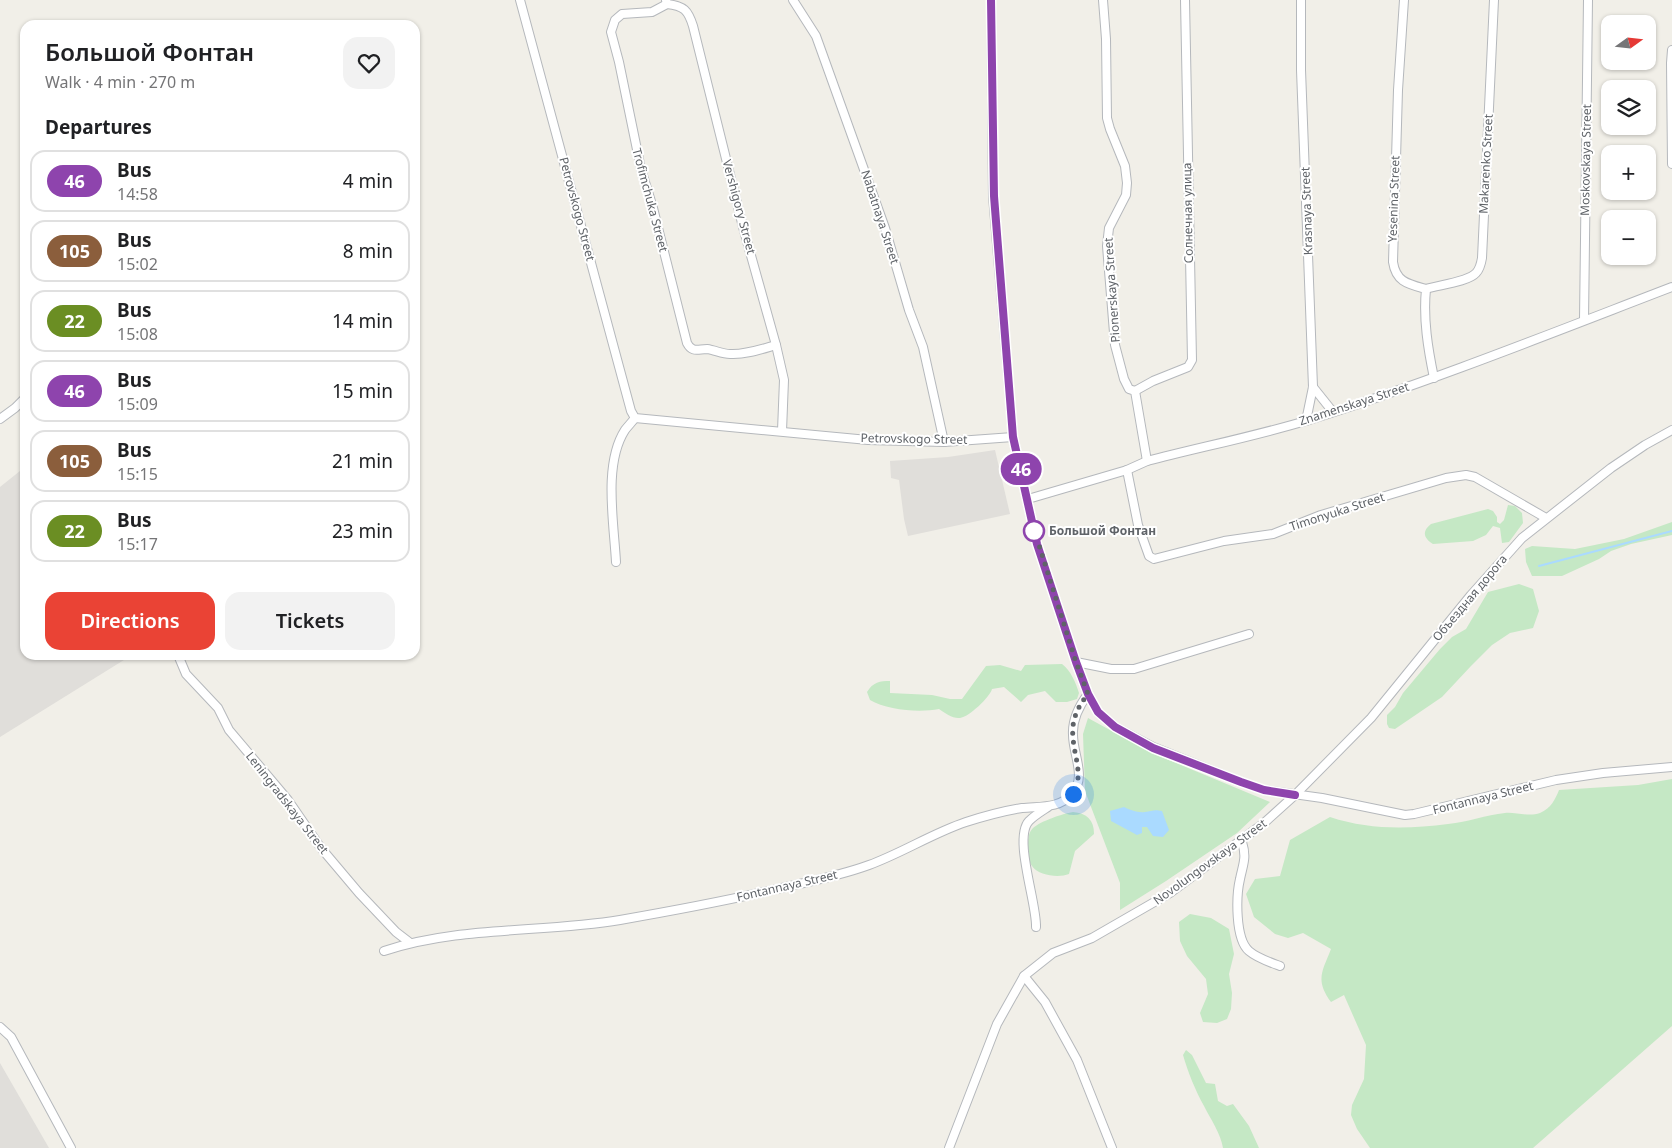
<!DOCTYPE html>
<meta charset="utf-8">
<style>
:root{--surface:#fff;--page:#f2f2f2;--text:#202124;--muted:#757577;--line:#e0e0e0;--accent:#ea4335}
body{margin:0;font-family:"Noto Sans",sans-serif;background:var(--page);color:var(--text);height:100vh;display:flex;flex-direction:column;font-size:19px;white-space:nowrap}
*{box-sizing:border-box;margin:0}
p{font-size:16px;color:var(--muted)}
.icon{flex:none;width:28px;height:28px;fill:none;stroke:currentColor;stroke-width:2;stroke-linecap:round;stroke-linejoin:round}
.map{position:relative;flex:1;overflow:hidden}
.details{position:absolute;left:20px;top:20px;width:400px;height:640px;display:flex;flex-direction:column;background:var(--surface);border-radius:15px;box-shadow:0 1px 4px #0004}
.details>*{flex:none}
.badge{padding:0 10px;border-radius:16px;font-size:18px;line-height:32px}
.needle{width:32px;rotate:75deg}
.buttons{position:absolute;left:1601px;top:15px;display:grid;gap:10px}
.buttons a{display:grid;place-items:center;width:55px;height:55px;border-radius:10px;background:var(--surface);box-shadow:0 1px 4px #0004;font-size:25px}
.you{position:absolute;width:25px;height:25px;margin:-12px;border:4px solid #fff;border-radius:50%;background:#1a73e8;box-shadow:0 0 0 8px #1a73e833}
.map>.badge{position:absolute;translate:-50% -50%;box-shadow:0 0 0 2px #fff}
h2{padding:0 25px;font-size:19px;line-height:45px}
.round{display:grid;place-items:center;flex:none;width:52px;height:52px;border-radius:15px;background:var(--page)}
.summary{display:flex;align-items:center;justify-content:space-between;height:85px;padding:0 25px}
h1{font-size:24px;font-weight:600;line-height:38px}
.action{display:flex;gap:10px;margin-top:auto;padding:10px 25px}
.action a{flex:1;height:58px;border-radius:15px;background:var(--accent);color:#fff;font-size:20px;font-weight:600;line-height:58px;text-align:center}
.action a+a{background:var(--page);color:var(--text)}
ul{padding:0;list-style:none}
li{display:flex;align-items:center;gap:15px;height:62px;margin:0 10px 8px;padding:0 15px;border:2px solid var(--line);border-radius:15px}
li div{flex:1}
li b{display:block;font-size:19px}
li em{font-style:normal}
li .badge{min-width:55px;font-weight:700;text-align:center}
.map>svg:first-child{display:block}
.industrial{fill:#e0deda}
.green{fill:#c5e8c5}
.water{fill:#aadaff}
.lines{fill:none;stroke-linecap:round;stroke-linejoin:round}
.stream{stroke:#aadaff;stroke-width:2}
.minor-casing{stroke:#b5b8bc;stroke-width:10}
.minor{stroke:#fff;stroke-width:8}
.line-casing{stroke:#fff;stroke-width:11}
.line{stroke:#8e44ad;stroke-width:8}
.walk{stroke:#5f6368;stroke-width:5;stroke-dasharray:0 9}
.stop-dot{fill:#fff;stroke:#8e44ad;stroke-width:2.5}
.labels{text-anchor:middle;stroke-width:4;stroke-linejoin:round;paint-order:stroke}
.street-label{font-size:12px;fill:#5f6368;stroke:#fff}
.stop-label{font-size:12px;font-weight:bold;fill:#5f6368;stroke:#fff;text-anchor:start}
</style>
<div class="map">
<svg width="1672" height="1148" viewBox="0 0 1672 1148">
<rect width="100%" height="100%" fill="#f1efe8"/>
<g class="industrial">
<path d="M995 450 1010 514 908 536 904 519 899 480 891 478 890 461 948 457Z"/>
<path d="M25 467V655H132L0 737V487Z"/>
<path d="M0 1063 49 1148H0Z"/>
</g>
<g class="green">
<path d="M1508 505 1515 506 1522 513 1523 523 1509 542 1502 543 1500 528 1493 526 1486 535 1473 541 1433 544C1423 538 1422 531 1431 524L1488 509 1493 511 1497 517V522L1500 524 1504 520Z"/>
<path d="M1672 522V535L1631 544 1611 551 1599 559 1562 576H1532L1526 562 1525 549 1532 546 1575 549 1624 539Z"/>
<path d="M1519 584 1533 589 1539 611 1533 628 1510 633 1492 645 1471 666 1442 697 1395 729 1389 728 1387 724V715L1395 707 1403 693 1440 649 1452 637 1466 629 1488 592Z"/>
<path d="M1062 664C1071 671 1076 683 1079 693L1077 699 1067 702H1056L1045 691 1028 695 1021 702 1004 687 992 689C990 697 969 717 960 718 953 719 945 713 939 709 919 713 887 710 870 700L867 692C873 682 880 681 890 681V693L932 695 950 699H962L986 666 1000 665 1021 671 1025 665Z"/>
<path d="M1088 718 1152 753 1270 802 1237 833 1166 881 1120 910V883L1085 791 1083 734Z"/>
<path d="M1672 779V1026L1533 1148H1370L1357 1129 1351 1115 1352 1105 1364 1079 1366 1045 1344 995 1331 1002C1315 980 1322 972 1331 949L1303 933 1288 938 1275 934 1254 917 1246 894 1255 879 1280 876 1290 840 1330 817C1369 830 1408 829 1448 824 1468 822 1486 815 1505 813 1516 812 1529 817 1540 813 1551 808 1555 800 1559 790L1638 785Z"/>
<path d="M1073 812C1087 813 1094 820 1094 834L1075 851 1069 874C1059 878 1039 876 1032 866 1028 861 1029 853 1028 847 1028 840 1028 833 1033 828 1041 821 1062 814 1073 812Z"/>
<path d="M1190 914 1211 918 1229 929 1234 954 1229 974 1232 993 1231 1009 1227 1019 1217 1023 1203 1022 1200 1013 1208 994 1206 979 1187 956 1180 941 1179 922Z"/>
<path d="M1186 1050 1192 1055 1206 1083 1215 1084 1218 1101 1227 1106 1233 1104 1249 1126 1259 1148H1223C1221 1134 1210 1118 1204 1106 1195 1090 1188 1072 1183 1055Z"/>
</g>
<path class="water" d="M1124 807C1130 810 1138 813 1145 812 1152 811 1154 809 1162 811L1169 830 1163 837 1153 836 1147 827H1142V833L1137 835 1111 821 1110 811Z"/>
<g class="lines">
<path class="stream" d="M1539 566 1672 531"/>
<g class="minor-casing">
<g id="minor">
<path d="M520 0 631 411 635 418 868 440 944 442 1013 437"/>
<path d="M666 0 667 4C684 6 688 10 693 26L743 227 776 345 784 380 782 431"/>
<path d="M793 0 816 36 885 228 909 310 923 347 944 442"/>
<path d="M991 0 993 196 1013 437 1037 544 1076 662 1088 694 1098 712 1115 727 1153 747 1241 782 1264 790 1322 798 1405 815 1414 814 1556 780 1603 773 1672 767"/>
<path d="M1103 0 1106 39 1107 118 1110 129 1125 166 1127 183 1126 195 1109 228 1107 246 1115 345 1124 379 1129 389 1135 391 1147 461"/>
<path d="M1301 0V70L1313 387 1306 421"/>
<path d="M1404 0 1398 90 1393 262C1396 282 1408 284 1426 289 1423 319 1428 349 1434 378"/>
<path d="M667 4 652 12 622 14 615 20 611 32 619 62 641 169 653 208 687 343C692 353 698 349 707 349 715 350 722 354 730 354 745 355 762 349 776 345"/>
<path d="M1672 50 1671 63 1672 164"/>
<path d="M1426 289C1438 285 1468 282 1476 273 1480 269 1481 264 1482 258L1494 0"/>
<path d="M1584 320 1588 0"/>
<path d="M1313 387 1333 412"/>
<path d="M1135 391 1153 381 1188 367 1192 360 1185 0"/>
<path d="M0 419 15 408 25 398"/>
<path d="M1127 470 1138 525 1149 556 1154 559 1224 541 1273 534 1321 515 1446 478 1466 475 1475 477 1546 518"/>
<path d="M1028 499 1127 470 1147 461C1201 447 1256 436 1309 420 1432 381 1552 333 1672 287"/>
<path d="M616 562C614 523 603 464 625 430 628 426 632 422 635 418"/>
<path d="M178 655 186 674 218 708 229 730 288 800 321 848 359 893 396 932 409 942"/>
<path d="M1076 662 1111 669H1134L1249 634"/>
<path d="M1242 842C1247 858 1243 864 1240 879 1236 896 1235 939 1249 951 1257 958 1269 962 1280 966"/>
<path d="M1036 927C1037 903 1013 838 1029 821 1035 815 1042 811 1048 807"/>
<path d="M384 951C458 926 543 933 620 920 672 911 725 901 777 889 808 882 839 876 869 865 902 853 933 833 966 822 985 816 1003 811 1022 808 1040 806 1059 809 1072 794 1087 777 1073 755 1073 735 1072 719 1079 706 1088 694"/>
<path d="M1024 976 1045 1002 1077 1060 1112 1148"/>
<path d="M0 1027 11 1037 71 1148"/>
<path d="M949 1148 997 1024 1024 976 1053 953 1092 938 1170 893 1264 823 1295 795 1371 718 1471 595 1522 538 1611 468 1645 445 1672 430"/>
</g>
</g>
<use href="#minor" class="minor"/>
</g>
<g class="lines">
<g class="line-casing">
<path id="line" d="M991 0 994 196 1013 437 1037 544 1076 662 1088 694 1098 712 1115 727 1153 748 1241 782 1264 790 1295 795"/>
</g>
<use href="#line" class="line"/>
<path class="walk" d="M1034 531 1033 526 1076 662 1088 694C1078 706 1071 721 1073 737 1074 757 1084 775 1073 794"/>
</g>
<circle class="stop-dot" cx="1034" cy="531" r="10"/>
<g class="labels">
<g class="street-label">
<text transform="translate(1586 160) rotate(-89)" y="4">Moskovskaya Street</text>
<text transform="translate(1486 164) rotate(-87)" y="4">Makarenko Street</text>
<text transform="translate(1394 199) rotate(-88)" y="4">Yesenina Street</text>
<text transform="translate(650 200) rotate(75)" y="4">Trofimchuka Street</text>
<text transform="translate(739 207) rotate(75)" y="4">Vershigory Street</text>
<text transform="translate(577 209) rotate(75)" y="4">Petrovskogo Street</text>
<text transform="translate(1307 211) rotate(-92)" y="4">Krasnaya Street</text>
<text transform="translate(1188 213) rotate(-91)" y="4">Солнечная улица</text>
<text transform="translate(880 217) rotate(72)" y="4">Nabatnaya Street</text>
<text transform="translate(1112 290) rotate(-94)" y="4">Pionerskaya Street</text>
<text transform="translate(1354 404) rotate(-18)" y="4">Znamenskaya Street</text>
<text transform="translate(914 439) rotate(1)" y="4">Petrovskogo Street</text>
<text transform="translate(1337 512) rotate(-18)" y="4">Timonyuka Street</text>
<text transform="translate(1470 598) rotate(-50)" y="4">Объездная дорога</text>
<text transform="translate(1483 798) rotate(-14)" y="4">Fontannaya Street</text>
<text transform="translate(287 803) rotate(52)" y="4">Leningradskaya Street</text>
<text transform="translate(1210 862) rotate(-36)" y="4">Novolungovskaya Street</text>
<text transform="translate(787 886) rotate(-13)" y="4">Fontannaya Street</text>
</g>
<g class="stop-label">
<text x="1049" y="535">Большой Фонтан</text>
</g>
</g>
</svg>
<div class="buttons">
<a><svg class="needle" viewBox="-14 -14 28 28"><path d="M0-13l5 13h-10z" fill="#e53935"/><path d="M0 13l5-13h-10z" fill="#757577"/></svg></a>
<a><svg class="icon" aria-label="layers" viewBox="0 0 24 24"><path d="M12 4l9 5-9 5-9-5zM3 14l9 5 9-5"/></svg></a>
<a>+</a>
<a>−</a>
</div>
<div class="you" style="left:1073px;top:794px"></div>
<b class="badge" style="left:1021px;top:469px;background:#8e44ad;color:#fff">46</b>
<section class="details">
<div class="summary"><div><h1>Большой Фонтан</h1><p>Walk · 4 min · 270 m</p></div><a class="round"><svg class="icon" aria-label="heart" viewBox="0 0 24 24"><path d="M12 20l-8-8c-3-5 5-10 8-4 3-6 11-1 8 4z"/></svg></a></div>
<h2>Departures</h2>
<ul>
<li><span class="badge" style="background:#8e44ad;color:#fff">46</span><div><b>Bus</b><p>14:58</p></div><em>4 min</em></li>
<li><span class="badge" style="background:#8b5e3c;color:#fff">105</span><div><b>Bus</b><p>15:02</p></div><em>8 min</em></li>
<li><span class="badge" style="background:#6b8e23;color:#fff">22</span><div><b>Bus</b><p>15:08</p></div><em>14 min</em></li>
<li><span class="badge" style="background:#8e44ad;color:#fff">46</span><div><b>Bus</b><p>15:09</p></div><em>15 min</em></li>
<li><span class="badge" style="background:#8b5e3c;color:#fff">105</span><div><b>Bus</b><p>15:15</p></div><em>21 min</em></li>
<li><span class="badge" style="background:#6b8e23;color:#fff">22</span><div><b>Bus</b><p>15:17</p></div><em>23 min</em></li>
</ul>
<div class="action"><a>Directions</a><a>Tickets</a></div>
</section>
</div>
